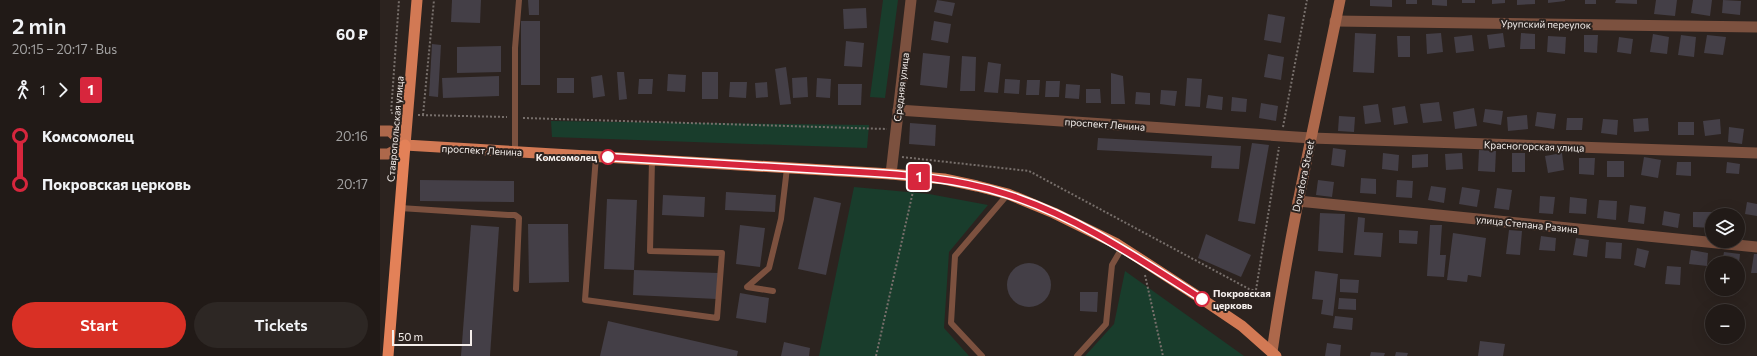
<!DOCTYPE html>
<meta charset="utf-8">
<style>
:root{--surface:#211a17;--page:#2d2724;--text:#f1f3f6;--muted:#a2a1a1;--line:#3e3836;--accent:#d93025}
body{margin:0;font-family:Commissioner,sans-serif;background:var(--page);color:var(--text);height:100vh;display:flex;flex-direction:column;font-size:15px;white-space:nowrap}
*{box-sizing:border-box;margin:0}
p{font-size:13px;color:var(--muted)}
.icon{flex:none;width:22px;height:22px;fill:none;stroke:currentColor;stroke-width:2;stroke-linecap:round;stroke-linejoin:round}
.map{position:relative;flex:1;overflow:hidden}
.side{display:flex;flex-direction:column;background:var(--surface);width:380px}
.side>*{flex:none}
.badge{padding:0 8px;border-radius:3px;font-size:14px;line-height:26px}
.controls{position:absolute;left:1325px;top:208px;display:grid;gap:8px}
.controls a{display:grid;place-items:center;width:40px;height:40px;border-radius:50%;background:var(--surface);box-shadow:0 4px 16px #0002,0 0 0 1px var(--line);font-size:20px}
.scale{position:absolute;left:12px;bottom:10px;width:80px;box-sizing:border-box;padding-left:4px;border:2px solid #f4eeeb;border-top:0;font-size:11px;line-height:14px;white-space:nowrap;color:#f4eeeb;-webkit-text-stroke:3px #2c231f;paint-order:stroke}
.map>.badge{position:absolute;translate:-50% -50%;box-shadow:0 0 0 2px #fff}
.legs{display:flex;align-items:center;gap:6px;height:44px;padding:0 12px;font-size:13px}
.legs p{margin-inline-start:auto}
.summary{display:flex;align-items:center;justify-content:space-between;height:68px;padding:0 12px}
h1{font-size:22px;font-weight:600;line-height:30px}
.cta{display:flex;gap:8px;margin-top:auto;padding:8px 12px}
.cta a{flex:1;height:46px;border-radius:24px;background:var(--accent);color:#fff;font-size:16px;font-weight:600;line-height:46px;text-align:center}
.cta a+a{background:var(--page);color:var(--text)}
ul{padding:0 12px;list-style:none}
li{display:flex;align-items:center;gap:14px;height:48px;font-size:15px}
li i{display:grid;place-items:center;width:6px;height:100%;margin:0 5px;background:currentColor}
li i::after{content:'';width:10px;height:10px;margin:-5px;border:3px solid;border-radius:50%;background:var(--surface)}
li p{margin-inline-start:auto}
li:first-child i{background:linear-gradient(#0000 50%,currentColor 0)}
li:last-child i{background:linear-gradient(currentColor 50%,#0000 0)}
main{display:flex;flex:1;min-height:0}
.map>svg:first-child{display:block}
.green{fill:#193d2c}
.building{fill:#443f47}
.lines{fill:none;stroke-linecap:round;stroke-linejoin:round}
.path{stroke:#776f6b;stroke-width:2;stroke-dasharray:2 2;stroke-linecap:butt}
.service{stroke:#7c513f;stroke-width:6}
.minor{stroke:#7c513f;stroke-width:11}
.secondary{stroke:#ad684b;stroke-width:11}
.primary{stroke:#d27954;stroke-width:11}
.trunk{stroke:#e38158;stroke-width:11}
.line-1-casing{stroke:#fff;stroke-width:9}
.line-1{stroke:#d7263d;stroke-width:6}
.stop-1-dot{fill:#fff;stroke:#d7263d;stroke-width:2}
.labels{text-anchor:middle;stroke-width:4;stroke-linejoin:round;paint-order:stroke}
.street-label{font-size:10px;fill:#f4eeeb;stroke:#2c231f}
.stop-label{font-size:10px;font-weight:bold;fill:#f4eeeb;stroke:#2c231f;text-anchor:end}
</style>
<main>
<section class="side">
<div class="summary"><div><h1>2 min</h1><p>20:15 – 20:17 · Bus</p></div><b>60 ₽</b></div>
<div class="legs"><svg class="icon" aria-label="walk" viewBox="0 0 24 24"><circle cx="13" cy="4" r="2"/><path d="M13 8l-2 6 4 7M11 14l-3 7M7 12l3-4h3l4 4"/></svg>1<svg class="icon" aria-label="forward" viewBox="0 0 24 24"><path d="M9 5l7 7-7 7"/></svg><b class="badge" style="background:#d7263d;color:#fff">1</b></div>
<ul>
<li><i style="color:#d7263d"></i><b>Комсомолец</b><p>20:16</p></li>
<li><i style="color:#d7263d"></i><b>Покровская церковь</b><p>20:17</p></li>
</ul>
<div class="cta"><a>Start</a><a>Tickets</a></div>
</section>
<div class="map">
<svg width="1377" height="356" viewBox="0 0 1377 356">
<rect width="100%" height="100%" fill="#2c231f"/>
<g class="green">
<path d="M503 0H518L505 98 490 97Z"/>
<path d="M171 121 489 125 487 148 172 137Z"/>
<path d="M474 187 549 194 608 205 569 252 564 328 589 356H439Z"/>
<path d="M745 271 864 356H705L734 324Z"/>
</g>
<g class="building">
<path d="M72 0H101L100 23 71 22Z"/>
<path d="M148 0H159V15H149Z"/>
<path d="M557 0 575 3 572 16 554 12Z"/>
<path d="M990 0H1012V7L990 6Z"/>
<rect x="1026" y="0" width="11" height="4"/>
<path d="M1052 0H1067V6L1052 5Z"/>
<rect x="1082" y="0" width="13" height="3"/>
<path d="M1112 0H1125V3L1112 4Z"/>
<path d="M1137 0H1155V4L1137 5Z"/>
<path d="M1168 0H1185V1L1168 3Z"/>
<rect x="1205" y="0" width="11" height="4"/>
<path d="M1236 0H1257V4L1235 3Z"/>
<path d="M1276 0H1297L1295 16 1274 14Z"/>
<path d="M1313 0H1332L1330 16 1311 13Z"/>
<path d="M1343 0 1361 1 1360 15 1342 13Z"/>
<path d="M486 8 487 28 464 29 463 9Z"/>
<path d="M888 14 905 17 901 43 884 40Z"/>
<rect x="141" y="21" width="19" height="64"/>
<path d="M554 21 571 24 568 43 551 40Z"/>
<path d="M975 33 996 34 994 73 973 72Z"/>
<path d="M1061 33 1063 52 1047 54 1046 34Z"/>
<path d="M1123 33 1125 47 1109 49 1107 35Z"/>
<path d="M1141 33 1155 34V49H1140Z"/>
<path d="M1273 34 1289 37 1287 54 1270 52Z"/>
<path d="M1092 35 1094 51 1076 53 1074 37Z"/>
<path d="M1204 35H1218L1217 53 1204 52Z"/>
<path d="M1301 35 1316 37 1314 57 1298 55Z"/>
<path d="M1327 35 1346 37 1343 55 1324 53Z"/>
<path d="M1017 36H1030V57H1018Z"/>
<path d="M1168 36 1186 37 1185 54 1167 52Z"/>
<path d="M1239 37 1253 39 1251 54 1237 52Z"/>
<path d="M466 41 484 43 482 67 464 66Z"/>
<path d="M52 44 61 45 58 97 49 96Z"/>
<path d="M121 46V72L77 73V47Z"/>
<path d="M543 53 570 56 567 88 540 85Z"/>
<path d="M888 54 904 57 901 80 884 77Z"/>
<path d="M582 56 596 57 595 91H580Z"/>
<path d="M608 62 621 64 618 93 604 92Z"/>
<path d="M406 67 411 104 400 105 395 69Z"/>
<path d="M237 72H244L247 99 239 100Z"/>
<rect x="322" y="72" width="16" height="27"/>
<path d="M731 73 743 76 745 104H731Z"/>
<path d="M288 74 306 75 305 92 287 91Z"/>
<path d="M222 75 225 96 213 98 211 77Z"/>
<path d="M119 76V96L63 98 62 78Z"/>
<path d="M427 77 428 97 413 98 412 78Z"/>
<rect x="177" y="78" width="17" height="15"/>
<path d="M437 78 451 79 450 98 436 97Z"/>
<path d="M807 78 822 79 820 107 805 106Z"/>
<path d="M259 79H273L272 94H258Z"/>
<path d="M625 79 640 80 639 94 624 93Z"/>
<path d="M647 80H660L659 95H646Z"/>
<path d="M666 81H680L679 97H665Z"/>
<path d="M350 82H367L366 98 349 97Z"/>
<path d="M387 82 388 97 376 98 375 83Z"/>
<path d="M458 84H482L481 105H458Z"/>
<path d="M686 84 700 85 699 99 685 98Z"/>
<path d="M706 89H720L721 103H706Z"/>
<path d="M781 90 797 91 795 106 780 104Z"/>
<path d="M756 92 770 93V105L755 104Z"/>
<path d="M828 95 843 97 842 110 826 108Z"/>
<path d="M852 97 867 99 866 112 851 111Z"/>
<path d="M1059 102 1062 121 1043 123 1040 104Z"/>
<path d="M881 103 898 106 896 121 879 118Z"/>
<path d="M998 104 1001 122 985 124 983 106Z"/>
<path d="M1025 106 1028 123 1014 125 1012 108Z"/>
<path d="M1094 108 1097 126 1075 129 1073 112Z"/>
<path d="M1105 109 1123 111 1121 125 1103 122Z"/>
<path d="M1157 112 1176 114 1174 129 1155 126Z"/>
<path d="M1147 115 1148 129 1128 131 1127 117Z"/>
<path d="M959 116 975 117 974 132 958 131Z"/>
<path d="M1187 118H1203L1202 130H1186Z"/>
<path d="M1268 118 1269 131 1254 132 1253 119Z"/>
<path d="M1223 119 1238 120 1237 135 1221 133Z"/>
<path d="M1340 119 1341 134 1325 136 1323 121Z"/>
<rect x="1298" y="122" width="16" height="13"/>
<path d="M530 123 556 125 555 146 529 144Z"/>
<path d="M1349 127 1364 129 1362 144 1348 142Z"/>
<path d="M718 138 861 146 859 169 831 168 832 156 717 150Z"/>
<path d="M872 143 889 145 875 224 858 221Z"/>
<path d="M953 148 966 150 964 167 951 165Z"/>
<path d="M1099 150 1116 151 1115 172 1098 171Z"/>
<path d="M1003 153 1019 155 1018 171 1002 169Z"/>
<path d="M1082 153 1083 169 1066 170 1065 154Z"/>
<rect x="1132" y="153" width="13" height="19"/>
<path d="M1182 153 1184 170 1168 173 1165 156Z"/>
<path d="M1048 154V167L1032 168V155Z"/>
<path d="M1264 157 1281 160 1278 178 1261 175Z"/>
<path d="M1199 158H1215L1214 175 1199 174Z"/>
<rect x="1227" y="161" width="17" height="16"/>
<path d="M1297 162H1311V176L1296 175Z"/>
<path d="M1347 162 1360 164 1359 174 1346 173Z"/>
<path d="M981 178 996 179V194L980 193Z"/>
<path d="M40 180 134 181V202L40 201Z"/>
<path d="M938 180 954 182 952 197 936 195Z"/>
<path d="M1017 180 1033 181 1032 198 1016 197Z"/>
<path d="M1051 186 1066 188 1064 203 1048 200Z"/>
<path d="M1082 187 1100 190 1097 207 1079 204Z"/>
<path d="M1117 188 1132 190 1129 210 1114 208Z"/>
<path d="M346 192 396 195 395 212 345 210Z"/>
<path d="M283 195 325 197 324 217 282 215Z"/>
<path d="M1160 196 1175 197 1173 214 1159 213Z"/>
<path d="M434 197 461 203 446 275 418 269Z"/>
<path d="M1190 197 1207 199 1206 214 1189 213Z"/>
<path d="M227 199 257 200 254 270 224 269Z"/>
<path d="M1219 200 1237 201 1236 220 1217 218Z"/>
<path d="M1367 202 1377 204V216L1365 214Z"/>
<path d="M1250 205 1266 207 1264 224 1248 222Z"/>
<path d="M1284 211 1300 214 1298 228 1282 225Z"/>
<path d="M1313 212H1333L1332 228 1313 227Z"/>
<path d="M940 213 965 214 963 253 938 251Z"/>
<path d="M978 217 985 218 984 232 1003 233 1001 257 974 255Z"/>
<path d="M1358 220H1361L1359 237H1358Z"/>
<path d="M148 224H188L189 282 149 283Z"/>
<path d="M91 225 119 227 110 356H81Z"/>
<path d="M360 225 385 228 380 267 356 264Z"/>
<path d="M1050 225H1062L1060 255H1066L1064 277 1047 276Z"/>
<path d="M1019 230 1038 231 1037 244 1019 243Z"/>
<path d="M1129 230 1142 231 1140 255 1126 254Z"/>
<path d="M1073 233 1106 238 1101 277 1088 275 1087 282 1067 280Z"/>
<path d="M826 234 871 255 861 277 818 258Z"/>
<path d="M1161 236 1176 238 1175 251 1159 250Z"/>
<path d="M1196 238 1209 240 1207 257 1193 255Z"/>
<path d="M1226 242 1242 243 1241 259 1225 258Z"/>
<path d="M1257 248 1269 251 1265 268 1254 265Z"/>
<path d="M1311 250 1328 253 1327 266 1309 264Z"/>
<path d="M1344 252 1360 254 1359 263H1342Z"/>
<path d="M1374 254H1377V273H1371Z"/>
<circle cx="649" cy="285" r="22"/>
<path d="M1287 266 1301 267 1300 285 1285 284Z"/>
<path d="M254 270 338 273 337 299 253 295Z"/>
<path d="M935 271 958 274 953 316 941 314 943 300 932 299Z"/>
<path d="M960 279 979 280 978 293 960 292Z"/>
<path d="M700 292H718L717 312 700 311Z"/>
<path d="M360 293 389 298 386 323 356 318Z"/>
<path d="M959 298 976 299V310L958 309Z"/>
<path d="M955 316 973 318 972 330 953 328Z"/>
<path d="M228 321 358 351 357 356H220Z"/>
<path d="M1100 341 1125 344 1123 356H1098Z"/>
<path d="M404 342 430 348 429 356H401Z"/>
<path d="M947 343 961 345 960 356H945Z"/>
<path d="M991 352 1005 353 1004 356H990Z"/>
<path d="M1016 352 1028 353 1027 356H1015Z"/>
</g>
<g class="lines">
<g class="path">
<path d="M17 113H11L19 0"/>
<path d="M38 115 127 117"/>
<path d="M43 115 54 0"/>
<path d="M143 118 507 129"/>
<path d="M903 127 927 0"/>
<path d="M522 157 649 171 869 289 891 295"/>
<path d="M765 275 783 356"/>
<path d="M876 290 899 147"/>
<path d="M496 356 534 187"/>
</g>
<g class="service">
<path d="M135 152V48L139 0"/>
<path d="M216 156 205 300 337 318 342 253 270 251 272 160"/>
<path d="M20 208 128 215H135L139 218 136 289"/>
<path d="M393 291 367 287 389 268 401 219 407 168"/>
<path d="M602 356 571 323 575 256 628 194"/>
<path d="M697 356 726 324 732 265 742 248"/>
</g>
<g class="minor">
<path d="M955 21 1377 27"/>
<path d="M518 110 931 138 1377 153"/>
<path d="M511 174 531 0"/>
<path d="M918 201 1377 247"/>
</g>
<g class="secondary">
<path d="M0 131H10L25 145 8 154H0"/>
<path d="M892 352C909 234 936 117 960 0"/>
</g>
<path class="primary" d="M37 0 25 145 511 174 564 179 597 186 628 194 674 213 737 244 822 299 862 326 896 356"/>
<path class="trunk" d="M8 356 25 145"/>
</g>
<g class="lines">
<g class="line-1-casing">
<path id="line-1" d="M228 157C300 161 372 166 444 170 505 174 567 175 626 194 698 217 759 259 822 299"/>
</g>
<use href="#line-1" class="line-1"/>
</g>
<g class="stop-1-dot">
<circle cx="228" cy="157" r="7"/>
<circle cx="822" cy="299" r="7"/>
</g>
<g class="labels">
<g class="street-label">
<text transform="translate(1166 24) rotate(1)" y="4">Урупский переулок</text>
<text transform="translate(521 87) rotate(-83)" y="4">Средняя улица</text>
<text transform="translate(725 124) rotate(4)" y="4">проспект Ленина</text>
<text transform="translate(15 129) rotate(-85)" y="4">Ставропольская улица</text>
<text transform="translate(1154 146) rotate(2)" y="4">Красногорская улица</text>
<text transform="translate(102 150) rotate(3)" y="4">проспект Ленина</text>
<text transform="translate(923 176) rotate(-78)" y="4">Dovatora Street</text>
<text transform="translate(1147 224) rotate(6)" y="4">улица Степана Разина</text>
</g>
<g class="stop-label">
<text x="217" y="161">Комсомолец</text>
<text x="833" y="297" text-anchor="start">Покровская<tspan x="833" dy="12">церковь</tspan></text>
</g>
</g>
</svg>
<div class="controls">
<a><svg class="icon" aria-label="layers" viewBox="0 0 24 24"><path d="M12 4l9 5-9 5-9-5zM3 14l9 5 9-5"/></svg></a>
<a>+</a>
<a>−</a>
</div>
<div class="scale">50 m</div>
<b class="badge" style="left:539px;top:177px;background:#d7263d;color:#fff">1</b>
</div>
</main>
